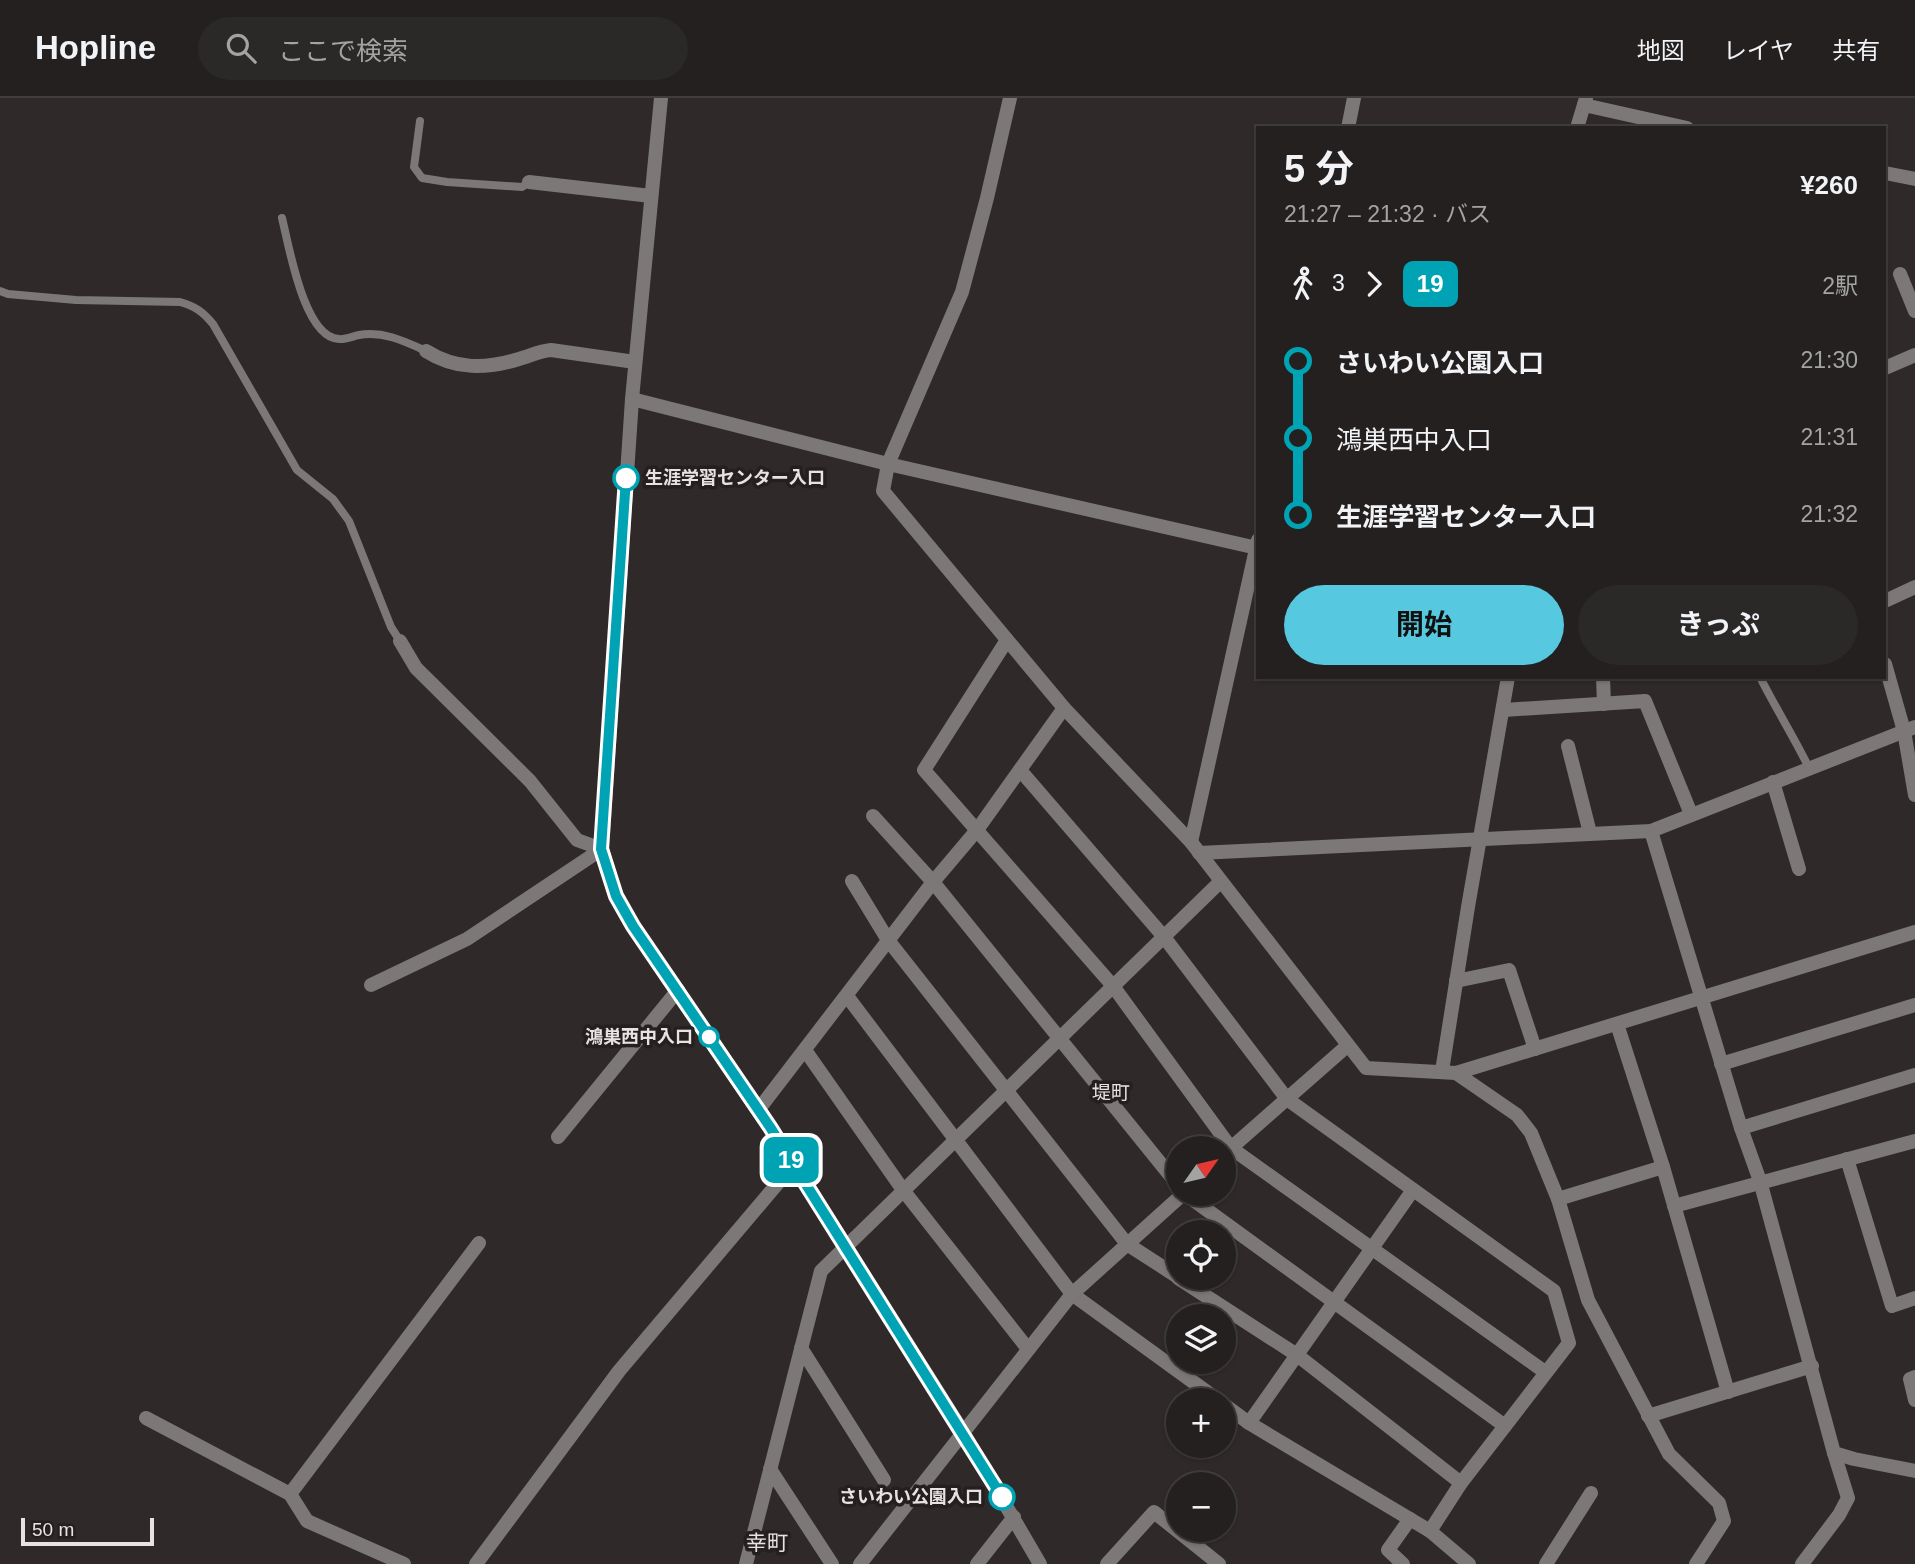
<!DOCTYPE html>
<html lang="ja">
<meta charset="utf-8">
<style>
:root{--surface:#23201f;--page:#2b2828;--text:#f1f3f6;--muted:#a3a3a4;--line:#403e3d;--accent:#56c9e0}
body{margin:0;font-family:Arial,"Noto Sans JP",sans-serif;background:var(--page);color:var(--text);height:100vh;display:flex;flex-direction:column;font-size:26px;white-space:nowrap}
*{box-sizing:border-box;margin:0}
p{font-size:23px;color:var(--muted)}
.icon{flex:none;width:38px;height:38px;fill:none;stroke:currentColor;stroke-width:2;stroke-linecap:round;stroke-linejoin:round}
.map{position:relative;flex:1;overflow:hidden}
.side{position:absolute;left:1256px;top:28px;width:630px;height:553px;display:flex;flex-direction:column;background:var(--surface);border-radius:0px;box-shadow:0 2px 5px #0004,0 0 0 2px var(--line)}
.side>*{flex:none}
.badge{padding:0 14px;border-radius:10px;font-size:24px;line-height:46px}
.needle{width:46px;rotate:56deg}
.tools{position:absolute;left:1166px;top:1038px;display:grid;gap:14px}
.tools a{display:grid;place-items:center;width:70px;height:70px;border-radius:50%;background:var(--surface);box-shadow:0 2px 5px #0004,0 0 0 2px var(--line);font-size:35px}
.scale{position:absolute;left:21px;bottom:18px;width:133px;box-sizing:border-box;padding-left:7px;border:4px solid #e7e3e2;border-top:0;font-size:19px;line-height:24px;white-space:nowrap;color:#e7e3e2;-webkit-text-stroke:5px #25201f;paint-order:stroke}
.map>.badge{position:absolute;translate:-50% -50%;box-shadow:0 0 0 4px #fff}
.legs{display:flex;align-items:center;gap:10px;height:77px;padding:0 28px;font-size:23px}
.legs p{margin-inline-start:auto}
.summary{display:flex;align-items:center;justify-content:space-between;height:119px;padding:0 28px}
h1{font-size:38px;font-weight:700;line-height:52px}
.cta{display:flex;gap:14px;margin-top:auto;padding:14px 28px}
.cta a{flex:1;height:80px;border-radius:42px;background:var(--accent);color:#111;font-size:28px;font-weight:700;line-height:80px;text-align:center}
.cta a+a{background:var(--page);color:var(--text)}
ul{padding:0 28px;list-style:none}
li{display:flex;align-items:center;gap:24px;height:77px;font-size:26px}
li i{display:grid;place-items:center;width:10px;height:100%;margin:0 9px;background:currentColor}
li i::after{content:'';width:18px;height:18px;margin:-9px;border:5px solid;border-radius:50%;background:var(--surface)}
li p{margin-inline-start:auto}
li:first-child i{background:linear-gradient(#0000 50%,currentColor 0)}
li:last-child i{background:linear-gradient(currentColor 50%,#0000 0)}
header{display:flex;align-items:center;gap:42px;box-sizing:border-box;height:98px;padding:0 35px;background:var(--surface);border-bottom:2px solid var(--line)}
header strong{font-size:33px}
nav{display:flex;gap:38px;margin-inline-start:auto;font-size:24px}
.search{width:490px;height:63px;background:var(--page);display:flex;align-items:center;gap:18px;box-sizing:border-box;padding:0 24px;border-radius:38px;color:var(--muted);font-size:26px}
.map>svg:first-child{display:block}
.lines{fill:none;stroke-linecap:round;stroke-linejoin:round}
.service{stroke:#7b7877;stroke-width:8}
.minor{stroke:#7b7877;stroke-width:14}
.tertiary{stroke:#7b7877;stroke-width:14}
.line-1-casing{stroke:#fff;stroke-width:16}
.line-1{stroke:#00a3b4;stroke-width:10}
.stop-1-dot{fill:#fff;stroke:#00a3b4;stroke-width:3.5}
.labels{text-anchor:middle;stroke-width:7;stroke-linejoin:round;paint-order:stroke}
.stop-label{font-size:18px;font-weight:bold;fill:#e7e3e2;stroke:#25201f;text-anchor:end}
.neighbourhood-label{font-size:19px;fill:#e7e3e2;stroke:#25201f}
.quarter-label{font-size:21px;fill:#e7e3e2;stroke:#25201f}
</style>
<header>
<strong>Hopline</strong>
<div class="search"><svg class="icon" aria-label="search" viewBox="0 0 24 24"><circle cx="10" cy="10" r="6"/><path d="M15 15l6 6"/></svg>ここで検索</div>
<nav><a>地図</a><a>レイヤ</a><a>共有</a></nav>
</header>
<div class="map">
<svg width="1915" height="1466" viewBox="0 0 1915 1466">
<rect width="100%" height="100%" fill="#2f2a29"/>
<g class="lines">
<g class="service">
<path d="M420 23 414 69 422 80 447 84 522 89 529 84"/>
<path d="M282 120C289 148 304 240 339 241 345 242 353 238 359 237 384 233 404 243 426 253"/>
<path d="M0 193 8 196 76 202 180 204C195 208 203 214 213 226L297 372 333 401 349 423 391 529 400 543"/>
<path d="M1760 579C1776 611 1794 639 1809 670"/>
</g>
<g class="minor">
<path d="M661 0 632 301 602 751 616 798 633 828 794 1066 963 1334 1040 1466"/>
<path d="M1010 0 987 100 962 194 888 366 883 393 1064 610 1191 744 1366 970 1456 975 1915 834"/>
<path d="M1584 7 1687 30"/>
<path d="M1348 30 1354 0"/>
<path d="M1577 30 1586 0"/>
<path d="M1885 75 1915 81"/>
<path d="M529 84 651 98"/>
<path d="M1900 176 1915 213"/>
<path d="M426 253C456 272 486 271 519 261 530 258 539 253 551 252L635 264"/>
<path d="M1885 270 1915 257"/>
<path d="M1885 503 1915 489"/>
<path d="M1007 542 924 672 1113 888 1231 1050 1545 1274"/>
<path d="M400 543 416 570 530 683 577 742 602 751"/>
<path d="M1885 566 1904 633 1915 697"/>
<path d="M1603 579 1604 606"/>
<path d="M1504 612 1645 603 1691 716"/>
<path d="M1568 648 1590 735"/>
<path d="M1020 672 1164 839 1287 1001 1554 1193 1569 1245 1461 1385 1430 1433"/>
<path d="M1773 684 1799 771"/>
<path d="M873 718 933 784 1178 1087"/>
<path d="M1651 733 1741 1030 1760 1083 1834 1355 1854 1361 1915 1373"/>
<path d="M1191 744 1258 442"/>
<path d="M1199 755 1651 733 1915 629"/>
<path d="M852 783 888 842 1127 1146 1178 1179"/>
<path d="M1456 883 1509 872 1535 951"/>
<path d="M371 887 467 841 602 751"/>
<path d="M847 898 1072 1196 1218 1302"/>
<path d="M1617 926 1663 1069 1728 1294"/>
<path d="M805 952 903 1092 1028 1251"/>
<path d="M1721 966 1915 907"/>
<path d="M1442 973 1468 809 1508 579"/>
<path d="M1456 975 1517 1017 1531 1035 1558 1101 1588 1202 1669 1356 1719 1405 1724 1423 1696 1466"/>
<path d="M759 1011 933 784 977 732 1064 610"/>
<path d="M1741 1030 1915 977"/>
<path d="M558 1039 678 892"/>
<path d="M1223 1057 1347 948"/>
<path d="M1847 1061 1892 1208 1915 1200"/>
<path d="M1185 1096 1505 1328"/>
<path d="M1558 1101 1663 1069"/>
<path d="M1674 1108 1915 1043"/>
<path d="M1178 1180 1297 1257 1461 1385"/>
<path d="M801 1250 884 1382"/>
<path d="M1915 1279 1910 1281 1915 1302"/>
<path d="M1223 1306 1249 1325 1430 1433 1469 1466"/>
<path d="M1648 1318 1812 1268"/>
<path d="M146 1320 290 1396 307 1423 404 1466"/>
<path d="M1249 1325 1413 1092"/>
<path d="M770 1371 832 1466"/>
<path d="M290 1396 479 1145"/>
<path d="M746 1466 821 1173 1220 784"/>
<path d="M860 1466 1072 1196 1183 1096"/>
<path d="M977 1466 1014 1419"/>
<path d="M1107 1466 1154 1414 1219 1466"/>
<path d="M1403 1466 1388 1452 1410 1421"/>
<path d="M1546 1466 1591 1395"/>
<path d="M1802 1466 1839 1417 1848 1400 1834 1355"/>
</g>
<g class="tertiary">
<path d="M632 301 888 366 1257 450"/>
<path d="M476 1466 619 1273 794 1066"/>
</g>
</g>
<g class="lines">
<g class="line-1-casing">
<path id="line-1" d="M626 380 601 751 616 798 633 828 770 1029 1002 1399"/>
</g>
<use href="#line-1" class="line-1"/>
</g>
<g class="stop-1-dot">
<circle cx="626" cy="380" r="12"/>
<circle cx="709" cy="939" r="9"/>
<circle cx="1002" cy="1399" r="12"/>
</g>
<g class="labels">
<g class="stop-label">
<text x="645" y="386" text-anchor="start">生涯学習センター入口</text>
<text x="693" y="945">鴻巣西中入口</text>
<text x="983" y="1405">さいわい公園入口</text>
</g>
<g class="neighbourhood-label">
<text x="1111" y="1001">堤町</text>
</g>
<g class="quarter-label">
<text x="767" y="1452">幸町</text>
</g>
</g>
</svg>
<div class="tools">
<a><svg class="needle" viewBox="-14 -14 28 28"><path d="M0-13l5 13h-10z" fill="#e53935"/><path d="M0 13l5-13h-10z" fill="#a3a3a4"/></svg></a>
<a><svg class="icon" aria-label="locate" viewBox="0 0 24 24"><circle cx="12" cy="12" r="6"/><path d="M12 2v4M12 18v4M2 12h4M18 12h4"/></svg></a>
<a><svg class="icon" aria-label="layers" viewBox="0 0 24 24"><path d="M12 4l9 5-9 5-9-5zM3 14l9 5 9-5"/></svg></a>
<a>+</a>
<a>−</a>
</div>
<div class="scale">50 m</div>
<b class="badge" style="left:791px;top:1062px;background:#00a3b4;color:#fff">19</b>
<section class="side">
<div class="summary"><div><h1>5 分</h1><p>21:27 – 21:32 · バス</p></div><b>¥260</b></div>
<div class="legs"><svg class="icon" aria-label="walk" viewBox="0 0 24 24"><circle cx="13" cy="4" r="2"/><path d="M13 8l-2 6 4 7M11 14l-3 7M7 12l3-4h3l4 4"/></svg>3<svg class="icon" aria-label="forward" viewBox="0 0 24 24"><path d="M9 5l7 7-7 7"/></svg><b class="badge" style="background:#00a3b4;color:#fff">19</b><p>2駅</p></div>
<ul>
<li><i style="color:#00a3b4"></i><b>さいわい公園入口</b><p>21:30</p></li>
<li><i style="color:#00a3b4"></i><span>鴻巣西中入口</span><p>21:31</p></li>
<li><i style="color:#00a3b4"></i><b>生涯学習センター入口</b><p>21:32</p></li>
</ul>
<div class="cta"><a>開始</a><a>きっぷ</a></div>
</section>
</div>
